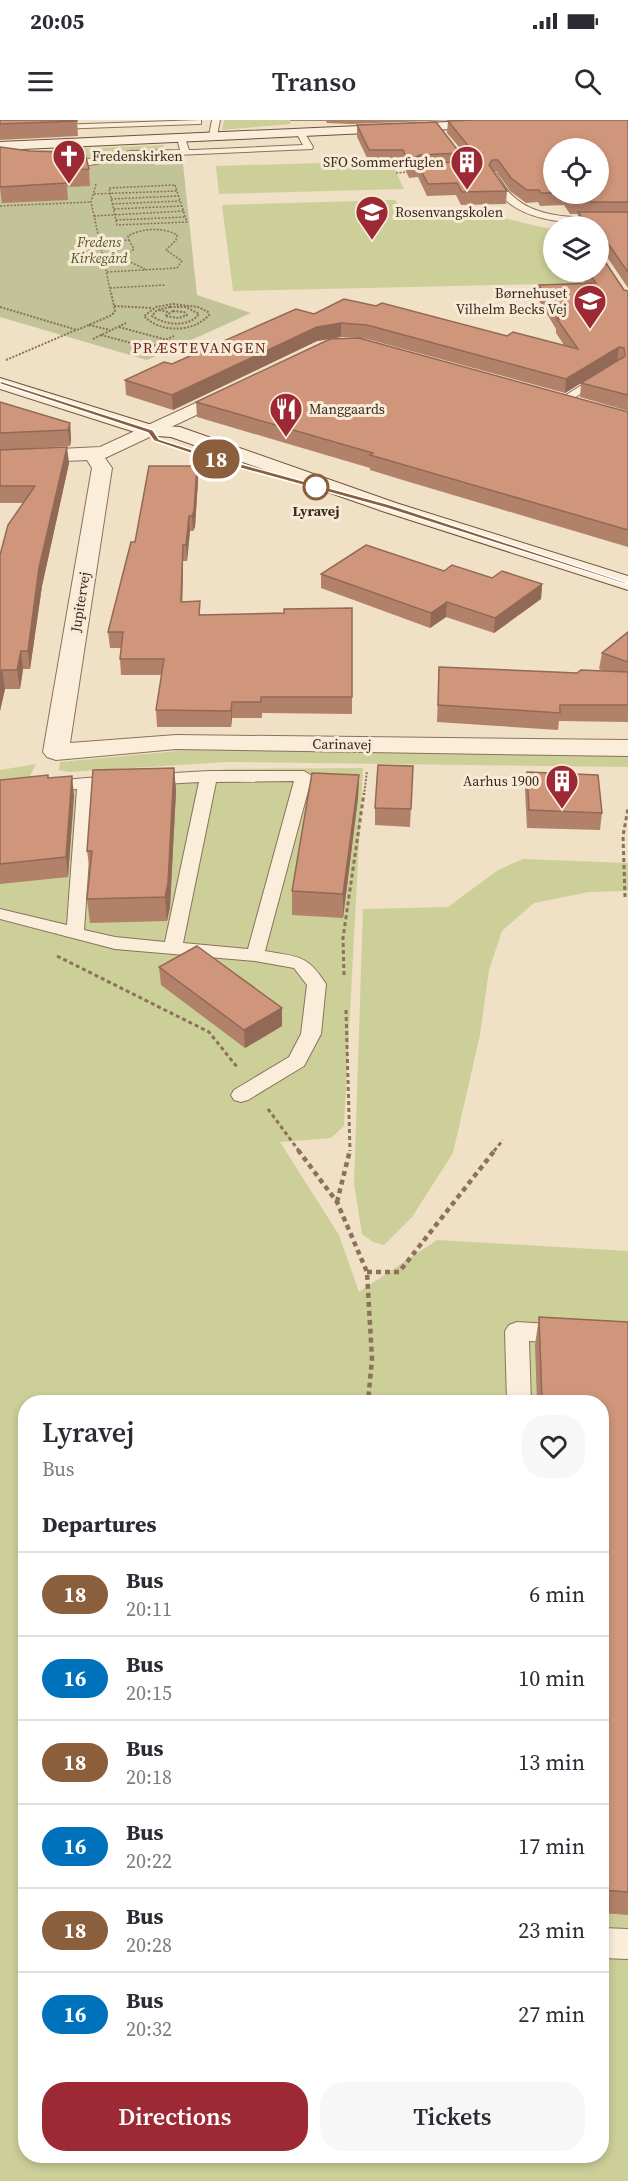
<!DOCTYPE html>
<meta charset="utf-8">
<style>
:root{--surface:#fff;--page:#f7f7f7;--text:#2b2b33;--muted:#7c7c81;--line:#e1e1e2;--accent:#9d2934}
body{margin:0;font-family:"Source Serif 4",serif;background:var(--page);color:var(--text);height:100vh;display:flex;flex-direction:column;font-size:22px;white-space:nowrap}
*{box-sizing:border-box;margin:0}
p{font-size:20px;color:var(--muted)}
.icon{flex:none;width:33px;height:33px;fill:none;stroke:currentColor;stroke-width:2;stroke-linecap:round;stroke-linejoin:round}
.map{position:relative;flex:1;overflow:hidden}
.drawer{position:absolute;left:18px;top:1275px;width:591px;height:768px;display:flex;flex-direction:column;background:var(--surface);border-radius:24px;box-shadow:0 3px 9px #0003}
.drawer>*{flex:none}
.badge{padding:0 12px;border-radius:20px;font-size:21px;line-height:39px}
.tools{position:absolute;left:543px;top:18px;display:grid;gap:12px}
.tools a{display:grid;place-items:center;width:66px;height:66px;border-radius:50%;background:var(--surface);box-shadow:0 3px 9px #0003;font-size:30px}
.map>.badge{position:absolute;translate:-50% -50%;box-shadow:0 0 0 3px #fff}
h2{padding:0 24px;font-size:22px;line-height:54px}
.round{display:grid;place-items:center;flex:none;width:63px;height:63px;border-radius:24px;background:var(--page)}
.overview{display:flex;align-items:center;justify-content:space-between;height:102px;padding:0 24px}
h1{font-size:28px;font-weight:600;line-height:45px}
.cta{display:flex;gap:12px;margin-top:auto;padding:12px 24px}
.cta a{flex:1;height:69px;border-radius:24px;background:var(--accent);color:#fff;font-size:24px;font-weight:600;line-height:69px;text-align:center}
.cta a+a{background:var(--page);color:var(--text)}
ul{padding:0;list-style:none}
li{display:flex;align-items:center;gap:18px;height:84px;padding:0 24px;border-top:2px solid var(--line)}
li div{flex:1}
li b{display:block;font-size:22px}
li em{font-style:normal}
li .badge{min-width:66px;font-weight:700;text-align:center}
.status{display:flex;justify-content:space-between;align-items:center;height:42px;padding:0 30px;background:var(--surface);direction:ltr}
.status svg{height:16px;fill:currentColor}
header{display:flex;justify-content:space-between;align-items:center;height:78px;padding:0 24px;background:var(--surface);font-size:27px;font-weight:600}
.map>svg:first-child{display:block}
.green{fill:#cdcf99;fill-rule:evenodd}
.cemetery{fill:#c2c399}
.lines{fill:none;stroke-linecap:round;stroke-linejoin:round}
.lane-casing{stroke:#8c715b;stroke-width:2}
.street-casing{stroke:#8c715b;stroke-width:2}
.secondary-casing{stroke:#6e523e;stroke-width:2}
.path-far3{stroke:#8c715b;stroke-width:1.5;stroke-dasharray:2 1.5;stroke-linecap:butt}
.path-far2{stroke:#8c715b;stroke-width:2;stroke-dasharray:2 1.5;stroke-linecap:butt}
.path-far1{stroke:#8c715b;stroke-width:3;stroke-dasharray:4 3;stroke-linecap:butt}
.path{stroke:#8c715b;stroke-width:4.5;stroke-dasharray:5 4;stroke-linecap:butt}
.lane{fill:#faedda;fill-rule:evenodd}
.street{fill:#faedda;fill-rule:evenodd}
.secondary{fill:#faedda;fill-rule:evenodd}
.wall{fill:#b2816a;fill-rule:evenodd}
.shaded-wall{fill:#916956}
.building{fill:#cf967b;stroke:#916956;stroke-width:1.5}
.line{fill:#8b5e3c;stroke:#fff;stroke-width:1.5}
.stop-dot{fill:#fff;stroke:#8b5e3c;stroke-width:3}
.labels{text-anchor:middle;stroke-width:6;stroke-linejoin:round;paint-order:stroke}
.far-poi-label{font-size:14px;fill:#3c2a1f;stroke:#f7ead6;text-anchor:start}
.far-park-label{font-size:14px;font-style:italic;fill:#515925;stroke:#f7ead6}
.far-stop-label{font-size:14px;font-weight:bold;fill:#3c2a1f;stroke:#f7ead6}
.far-street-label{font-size:14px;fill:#3c2a1f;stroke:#f7ead6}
.far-neighbourhood-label{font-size:15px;letter-spacing:1.5px;fill:#6a261d;stroke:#f7ead6}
</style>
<div class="status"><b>20:05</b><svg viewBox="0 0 49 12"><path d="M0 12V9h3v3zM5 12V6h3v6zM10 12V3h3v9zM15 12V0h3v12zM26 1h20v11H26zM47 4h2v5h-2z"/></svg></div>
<header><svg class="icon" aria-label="menu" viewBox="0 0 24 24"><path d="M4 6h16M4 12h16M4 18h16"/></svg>Transo<svg class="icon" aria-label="search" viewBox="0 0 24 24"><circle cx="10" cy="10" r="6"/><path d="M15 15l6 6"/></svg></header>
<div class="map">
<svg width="628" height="2061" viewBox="0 0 628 2061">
<rect width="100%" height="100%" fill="#f0e0c6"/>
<g class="green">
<path d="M224 0H289L291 4 222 10Z"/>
<path d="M164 25 161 31 87 40 0 32Z"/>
<path d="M391 41 404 69 219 74 216 46Z"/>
<path d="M395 80C412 111 466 91 495 96 514 100 534 106 553 109L554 152H583L590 163 233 171 222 85Z"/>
<path d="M189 630 628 633V647L227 642 68 652 59 650 60 642Z"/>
<path d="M36 644 30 656 0 659V650Z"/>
<path d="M363 648 344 1006 331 1018 280 1022 339 1115 359 1172 437 1120 628 1131V2061H0V669L229 649ZM26 1282H602V2036H26Z"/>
<path d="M523 739 628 743V771L589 772 534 783 502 811 489 850 480 915 453 1033 412 1097 384 1125 373 1122 362 1114 354 1064 363 789 448 787 498 750Z"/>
</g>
<path class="cemetery" d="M161 31 155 45 183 44 197 175 251 193 147 240 0 197V32L87 40Z"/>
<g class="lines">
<g class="lane-casing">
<g id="lane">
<path d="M201 0V4H198L0 11V7Z"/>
<path d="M212 0H220L217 16 213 18 209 16Z"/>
<path d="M300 10H303L313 27 312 29 131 37 90 45 60 47 56 44 60 41 90 39 131 31 180 30 177 18 181 16 185 18 189 30H193L303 25 296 12Z"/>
<path d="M491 54H497C502 62 506 71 514 77 542 103 593 97 628 96V102C591 103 540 107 509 83 500 76 495 65 490 56Z"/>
<path d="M604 251 610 254 608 256 568 282H560L558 280Z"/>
<path d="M209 651H304L312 656 265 831C298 837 307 834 326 864L321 914 304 946 248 980 241 982 234 980 231 975 234 970 289 937 301 914 307 865 294 848 255 841 115 829 0 799V789L67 805 77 669 0 676V666L86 658ZM294 661 248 829 183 823 216 662ZM199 662 165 822 115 817 84 810 94 668Z"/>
<path d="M517 1202 566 1205 574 1208 578 1214 574 1220 566 1223 529 1221 531 1282H507L505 1211 509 1205Z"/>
<path d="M602 1808 628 1809V1839L602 1838Z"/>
</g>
</g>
<g class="street-casing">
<path id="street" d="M235 265 241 266 244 270 241 274 105 338 112 348 70 623 176 615 628 620V636L176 629 56 640 47 637 43 632 92 348 87 340 0 344V332L100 327Z"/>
</g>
<g class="secondary-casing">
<g id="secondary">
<path d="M493 0 497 1 499 4 497 7 0 30V22Z"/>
<path d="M0 258 152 305 180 307 396 383 628 456V470L382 391 171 317 144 315 0 269Z"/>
</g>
</g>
<g class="path-far3">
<path d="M396 53 410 52"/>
<path d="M96 64 91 82 111 174"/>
<path d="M175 65 187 102 117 105 109 68Z"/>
<path d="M94 74 177 71"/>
<path d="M111 79 178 76"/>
<path d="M112 84 180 81"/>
<path d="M0 86 91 82"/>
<path d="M114 89 182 86"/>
<path d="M94 96 184 91"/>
<path d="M116 100 185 97"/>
<path d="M129 120 134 129 122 138 147 150"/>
<path d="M100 122 129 120 128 116C142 108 163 107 177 115L176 120 166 130 182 141 177 148 107 152"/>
<path d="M110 168 165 165"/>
</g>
<g class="path-far2">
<path d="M173 184 198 187 208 192 209 195C193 213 160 213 144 196L156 187Z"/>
<path d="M114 186 152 188"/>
<path d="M0 187 77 210 112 195 115 191 111 172"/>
<path d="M170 187H186L199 194C189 208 164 205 152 196L157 190Z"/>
<path d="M159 190 168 192"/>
<path d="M173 191 184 192 187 195 179 198 165 196Z"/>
<path d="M89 205 110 210"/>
<path d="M119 207 167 220"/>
<path d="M101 215 150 228"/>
<path d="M93 219 126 203"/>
<path d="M141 232 174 216"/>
<path d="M6 240 76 210"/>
<path d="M364 675 367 651"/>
</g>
<g class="path-far1">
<path d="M625 777 623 716 628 688"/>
<path d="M57 836 209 912 237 947"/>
<path d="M344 855 343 818 364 673"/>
<path d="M346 890 350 1031"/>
<path d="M268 989 299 1031"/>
<path d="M494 1031 503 1020"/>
</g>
<g class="path">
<path d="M298 1030 337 1082 367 1152 372 1239 368 1282"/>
<path d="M337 1082 350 1030"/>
<path d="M367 1152H399L495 1030"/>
</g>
<use href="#lane" class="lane"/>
<use href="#street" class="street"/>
<use href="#secondary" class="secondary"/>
</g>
<g class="wall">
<path d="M0 0H77L78 16 0 20Z"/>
<path d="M290 0H454L351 4 327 3 326 1H290Z"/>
<path d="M628 0V168L603 131 598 130V106H578L577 105 578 94H570L564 85 540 86 538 82 526 83 510 71 497 52H494L507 71 506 84 461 85 456 75 427 76 418 57 409 58 402 42H369L357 17V5L460 33V42L471 41 447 13 448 1ZM554 28 598 74H554Z"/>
<path d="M0 27 89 49 90 66 67 67 68 80 2 83 0 68Z"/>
<path d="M578 152H598L624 170 628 171V291L580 277 581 263 565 273 367 219 360 218 628 292V427L406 361 370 350V348L197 297 196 282 358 218 341 217 317 221 173 290 126 275 125 260 314 194 507 216 564 225 556 213V209L538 179 539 165 586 164Z"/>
<path d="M0 282 70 303 71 320 70 326 35 328 69 343 42 466 30 549H23L20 569H5L0 591V435L24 383H0Z"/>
<path d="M197 346 198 361 195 407 193 411H190L187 441H183L182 482 201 495 352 577V594L262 593V598H232L231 607H157L156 590 162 555H121L120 539 121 528H110L108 512 135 422Z"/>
<path d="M444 451 542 464 541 479 494 513 446 497 430 508 321 468V454Z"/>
<path d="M628 512V602L559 601 558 610 437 602 439 547 577 553 604 551 599 549 602 533Z"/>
<path d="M413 646 410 707 375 705V688Z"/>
<path d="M174 648 176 671 170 787 167 801 90 803 87 779 90 752 87 731Z"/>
<path d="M527 652 602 693 600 710 527 708 525 670Z"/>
<path d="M359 655 358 678 343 798 292 795V771Z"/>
<path d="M48 658 74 675 68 757 0 764V660Z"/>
<path d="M159 847 282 906 245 928 161 865Z"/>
<path d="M539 1197 628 1202V1795L602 1793V1282H537L535 1225Z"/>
</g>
<g class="shaded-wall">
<path d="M420 35 419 47 418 45H415L416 37Z"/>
<path d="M341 203V217L317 221 173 290 172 275 317 207Z"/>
<path d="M619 227 617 241 565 273 566 259Z"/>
<path d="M70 303 71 320 70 326 68 310Z"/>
<path d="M67 327 69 343 42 466 30 549 28 531 39 448Z"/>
<path d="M197 346 198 361 195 407 193 411 192 396Z"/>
<path d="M189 396 190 411 187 441 186 425Z"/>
<path d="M183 425V441L182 497 181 482Z"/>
<path d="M542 464 541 479 494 513 495 498Z"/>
<path d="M447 482 446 497 430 508 431 493Z"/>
<path d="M21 531 23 549 20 569 17 550Z"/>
<path d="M2 550 5 569 0 591V561Z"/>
<path d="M232 582V598L231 607V591Z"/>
<path d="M174 648 176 671 170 787 167 801 165 777Z"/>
<path d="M359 655 358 678 343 798V774Z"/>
<path d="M72 656 74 675 68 757 66 737Z"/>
<path d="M282 888V906L245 928 244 910Z"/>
</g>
<g class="building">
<path d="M0 0H77V1L0 4Z"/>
<path d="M473 0H628V82H571L566 74H598V28H554V73H541L539 70H527L511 58 498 40H492L489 45 507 71 462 72 457 63 428 64 418 45 410 46 403 30H369L357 5 436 2 460 33 420 35 416 37V44L474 41 475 34 448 1Z"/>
<path d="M0 27 30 31 62 32 84 29 89 49 64 50 66 63 0 67Z"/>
<path d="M578 92H628V152L604 118 598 116V106H588Z"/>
<path d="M598 134H600L624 170 628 171V275L581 263 625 236 624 228 619 227 566 259 367 205 341 203 317 207 172 275 125 260 164 242 172 244 296 189 314 194 344 179 376 186 382 183 507 216 513 212 578 229 557 199H559L539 165 596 163 588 152H598Z"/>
<path d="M359 218 628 292V410L370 335 373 333 196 282 330 219Z"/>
<path d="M0 282 70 303 68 310 0 313Z"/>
<path d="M67 327 39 448 28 531H21L17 550H2L0 561V435L8 405 35 366H0V330Z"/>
<path d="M149 346H197L194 391 192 396H189L186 425H183L181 482 200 481 199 495 284 493V489L352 488V577H261V582H232L231 591 156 590 164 539H120L123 512H108L131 422H135Z"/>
<path d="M366 425 444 451 452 445 492 458 502 451 542 464 495 498 447 482 431 493 321 454Z"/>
<path d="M628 512V542L602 533Z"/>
<path d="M439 547 577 553 581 550 628 552V585H560V593L438 585Z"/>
<path d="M378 645 413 646 411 689 375 688Z"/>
<path d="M174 648 168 763 165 777 87 779 92 731H87L93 650Z"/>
<path d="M527 652 598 655 602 693 529 690Z"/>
<path d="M312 653 359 655 343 774 292 771Z"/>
<path d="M48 655V658L72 656 66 737 0 744V660Z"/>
<path d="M197 826 282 888 244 910 159 847Z"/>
<path d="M539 1197 628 1202V1772L602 1770V1282H542Z"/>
</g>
<path class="line" d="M0 261 153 310 159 319 212 336 391 385 628 463 625 464 386 388 207 339 154 321 148 313 0 264Z"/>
<defs>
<g id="church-pin" transform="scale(1.725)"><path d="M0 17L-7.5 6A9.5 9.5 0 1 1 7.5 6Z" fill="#9d2934" stroke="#f7ead6"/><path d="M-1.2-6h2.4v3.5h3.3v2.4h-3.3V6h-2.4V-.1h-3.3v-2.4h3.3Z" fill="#fff"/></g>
<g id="building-pin" transform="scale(1.725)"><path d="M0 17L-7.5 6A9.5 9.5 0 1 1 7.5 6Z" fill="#9d2934" stroke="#f7ead6"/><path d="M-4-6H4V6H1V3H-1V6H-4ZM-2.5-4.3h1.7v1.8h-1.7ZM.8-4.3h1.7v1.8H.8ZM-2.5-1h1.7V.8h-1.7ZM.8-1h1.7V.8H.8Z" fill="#fff"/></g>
<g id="school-pin" transform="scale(1.725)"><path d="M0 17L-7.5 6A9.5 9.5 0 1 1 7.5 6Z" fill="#9d2934" stroke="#f7ead6"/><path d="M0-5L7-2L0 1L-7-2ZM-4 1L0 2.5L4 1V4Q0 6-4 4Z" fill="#fff"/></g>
<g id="restaurant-pin" transform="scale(1.725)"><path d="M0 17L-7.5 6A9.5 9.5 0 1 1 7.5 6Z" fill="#9d2934" stroke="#f7ead6"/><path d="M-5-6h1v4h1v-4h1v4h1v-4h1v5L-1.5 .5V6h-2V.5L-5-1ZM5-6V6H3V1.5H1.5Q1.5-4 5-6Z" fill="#fff"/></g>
</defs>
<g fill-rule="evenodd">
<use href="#church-pin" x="69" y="36"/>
<use href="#building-pin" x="467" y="42"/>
<use href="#school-pin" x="372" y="92"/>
<use href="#school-pin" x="590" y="181"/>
<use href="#restaurant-pin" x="286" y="289"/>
<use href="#building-pin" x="562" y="661"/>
</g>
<circle class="stop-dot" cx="316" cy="367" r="12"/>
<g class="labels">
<g class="far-poi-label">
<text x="92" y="41">Fredenskirken</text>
<text x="444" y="47" text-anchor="end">SFO Sommerfuglen</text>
<text x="395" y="97">Rosenvangskolen</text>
<text x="567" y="178" text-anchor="end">Børnehuset<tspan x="567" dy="16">Vilhelm Becks Vej</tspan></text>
<text x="309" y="294">Manggaards</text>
<text x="539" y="666" text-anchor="end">Aarhus 1900</text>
</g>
<g class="far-park-label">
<text x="99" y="127">Fredens<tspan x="99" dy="16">Kirkegård</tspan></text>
</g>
<g class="far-stop-label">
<text x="316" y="396">Lyravej</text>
</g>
<g class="far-street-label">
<text transform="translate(80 482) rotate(-81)" y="5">Jupitervej</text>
<text transform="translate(342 624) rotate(1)" y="5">Carinavej</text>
</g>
<g class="far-neighbourhood-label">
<text x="200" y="233">PRÆSTEVANGEN</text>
</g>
</g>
</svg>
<div class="tools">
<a><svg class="icon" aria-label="locate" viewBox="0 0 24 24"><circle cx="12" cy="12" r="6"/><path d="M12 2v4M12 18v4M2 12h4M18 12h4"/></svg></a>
<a><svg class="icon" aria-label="layers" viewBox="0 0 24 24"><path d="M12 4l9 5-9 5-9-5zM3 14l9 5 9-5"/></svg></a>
</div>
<b class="badge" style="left:216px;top:339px;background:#8b5e3c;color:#fff">18</b>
<section class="drawer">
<div class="overview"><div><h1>Lyravej</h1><p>Bus</p></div><a class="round"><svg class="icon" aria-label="heart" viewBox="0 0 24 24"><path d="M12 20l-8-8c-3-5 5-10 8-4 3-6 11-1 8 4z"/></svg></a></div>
<h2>Departures</h2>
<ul>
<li><span class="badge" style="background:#8b5e3c;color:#fff">18</span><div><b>Bus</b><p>20:11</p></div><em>6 min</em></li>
<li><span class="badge" style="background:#0072bc;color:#fff">16</span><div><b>Bus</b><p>20:15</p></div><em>10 min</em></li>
<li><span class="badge" style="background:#8b5e3c;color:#fff">18</span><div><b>Bus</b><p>20:18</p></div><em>13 min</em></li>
<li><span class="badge" style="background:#0072bc;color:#fff">16</span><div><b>Bus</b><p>20:22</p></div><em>17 min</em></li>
<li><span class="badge" style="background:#8b5e3c;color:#fff">18</span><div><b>Bus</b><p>20:28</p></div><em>23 min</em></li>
<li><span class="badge" style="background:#0072bc;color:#fff">16</span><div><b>Bus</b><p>20:32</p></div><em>27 min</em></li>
</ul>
<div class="cta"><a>Directions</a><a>Tickets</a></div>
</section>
</div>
